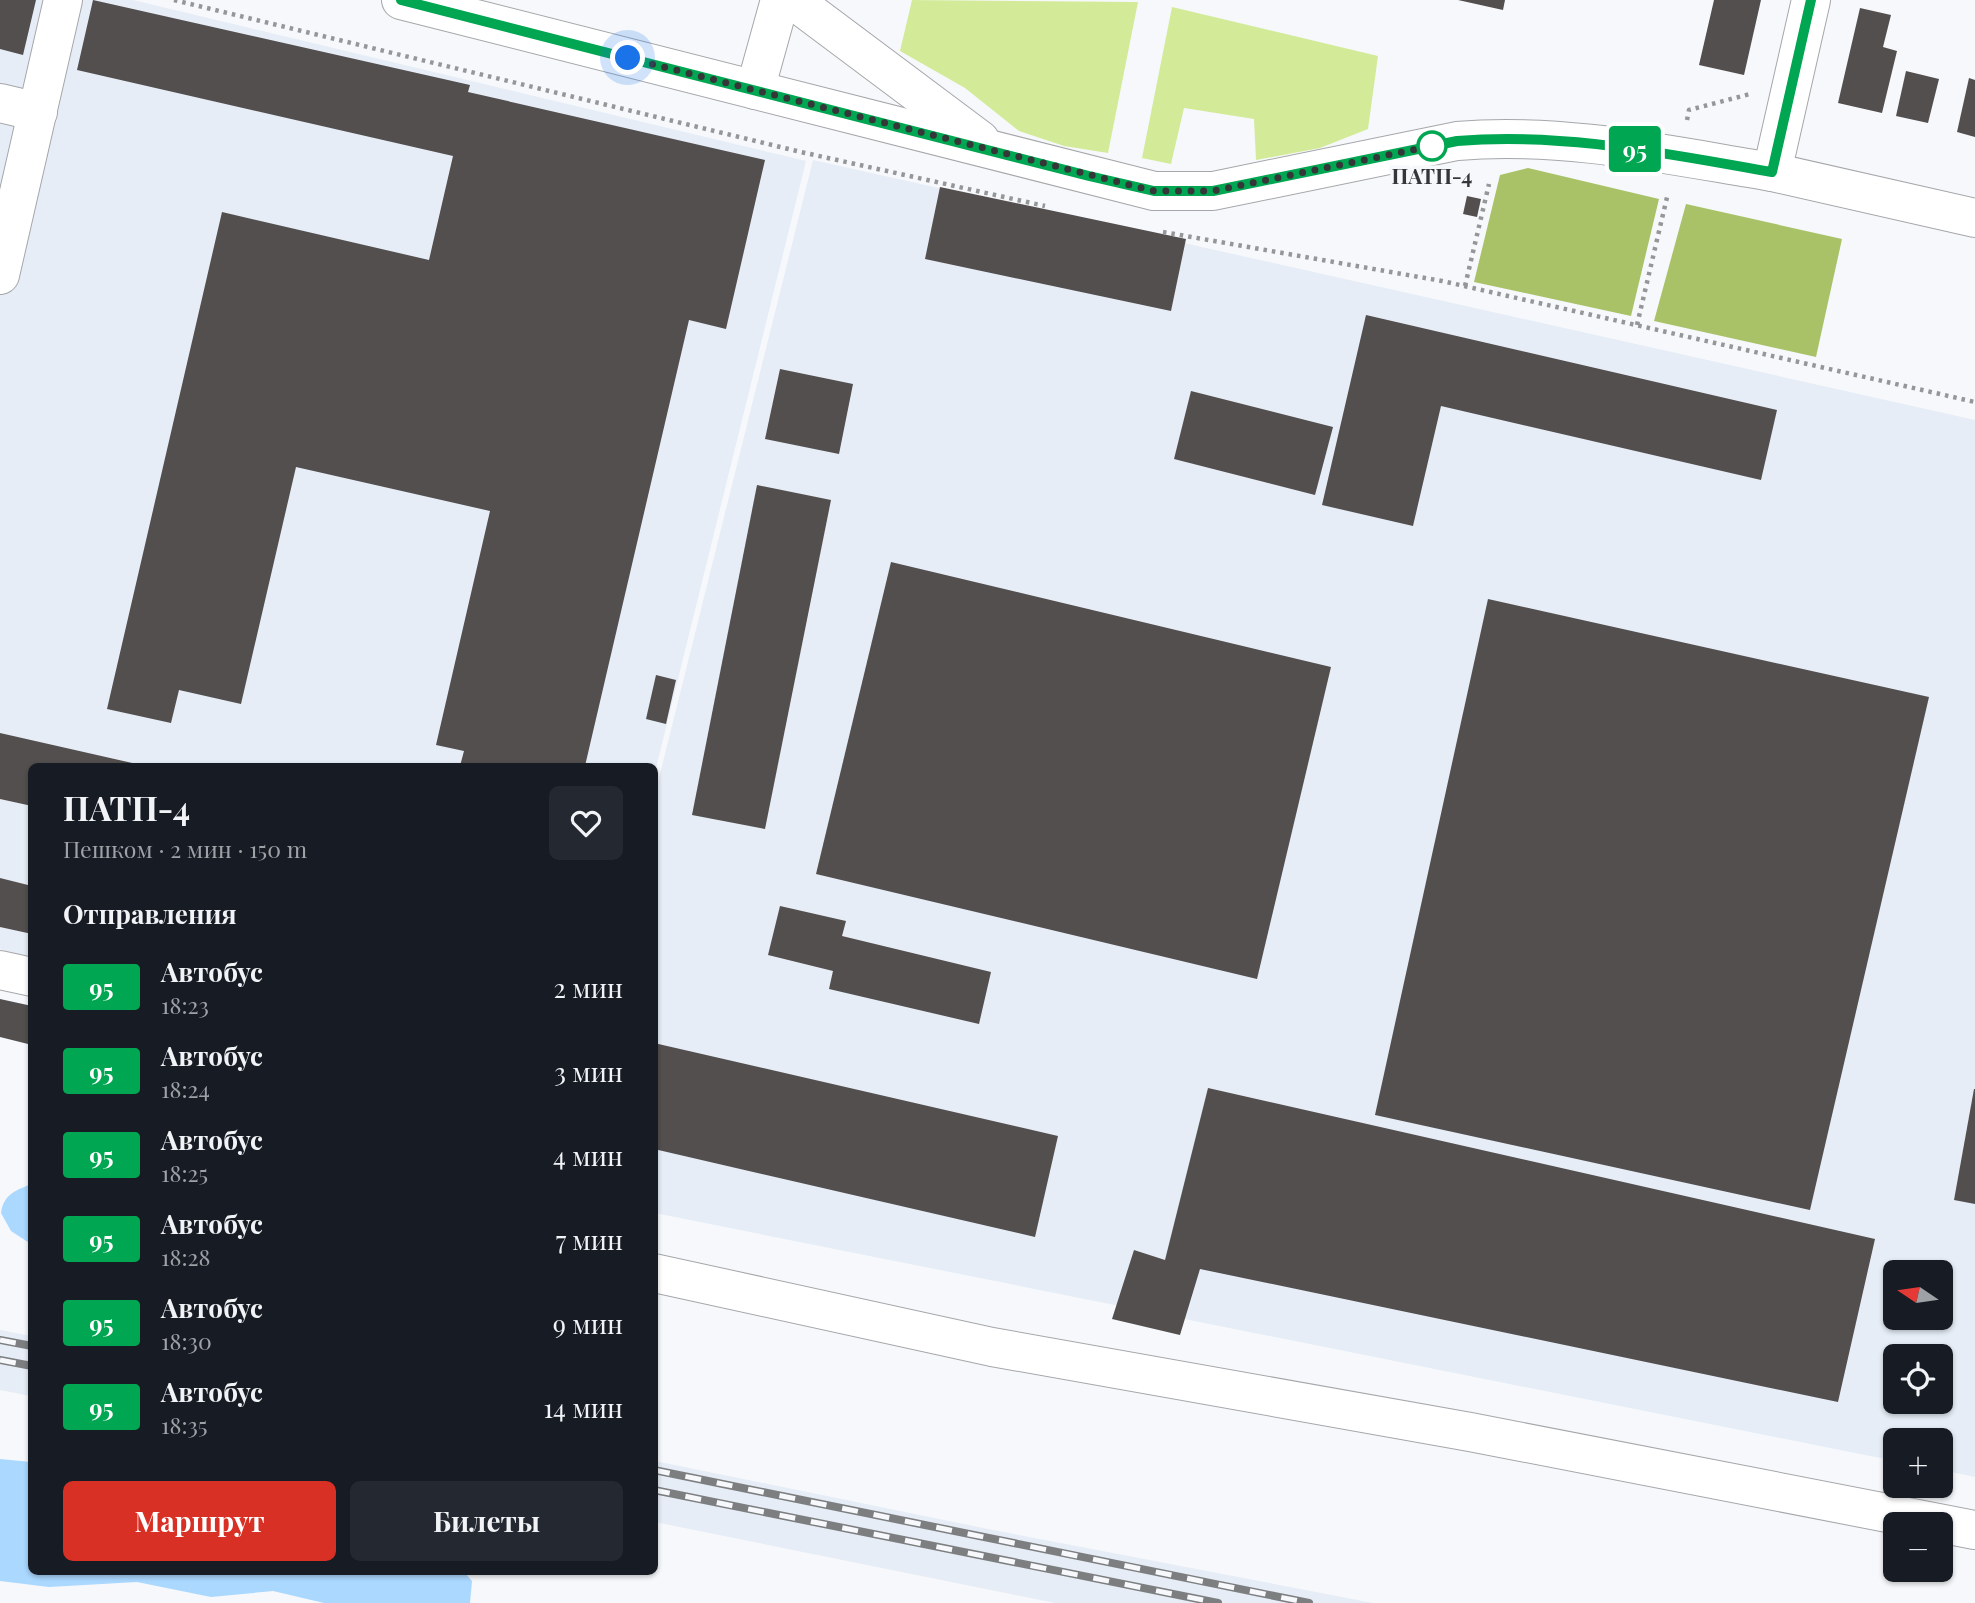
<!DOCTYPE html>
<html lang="ru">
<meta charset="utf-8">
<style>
:root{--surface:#171b24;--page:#242831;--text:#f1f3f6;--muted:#9ea1a6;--accent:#d93025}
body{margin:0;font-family:"Playfair Display",serif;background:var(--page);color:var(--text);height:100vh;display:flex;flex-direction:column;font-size:26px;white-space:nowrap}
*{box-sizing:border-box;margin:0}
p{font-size:23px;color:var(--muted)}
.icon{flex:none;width:38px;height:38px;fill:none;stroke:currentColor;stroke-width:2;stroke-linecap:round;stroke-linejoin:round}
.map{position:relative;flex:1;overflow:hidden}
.drawer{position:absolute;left:28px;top:763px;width:630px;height:812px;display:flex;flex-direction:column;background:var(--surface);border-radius:10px;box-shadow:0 2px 5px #0004}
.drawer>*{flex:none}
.badge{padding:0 14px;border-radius:5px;font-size:24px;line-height:46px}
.needle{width:46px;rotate:283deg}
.fabs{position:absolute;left:1883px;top:1260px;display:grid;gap:14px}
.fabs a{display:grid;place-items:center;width:70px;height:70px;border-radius:10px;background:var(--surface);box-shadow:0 2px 5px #0004;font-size:35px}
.you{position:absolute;width:35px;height:35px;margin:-18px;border:5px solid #fff;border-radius:50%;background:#1a73e8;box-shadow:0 0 0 10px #1a73e833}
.map>.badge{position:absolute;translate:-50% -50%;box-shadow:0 0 0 4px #fff}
h2{padding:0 35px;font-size:26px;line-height:63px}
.round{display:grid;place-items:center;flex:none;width:74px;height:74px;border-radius:10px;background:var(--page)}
.headline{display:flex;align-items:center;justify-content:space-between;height:119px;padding:0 35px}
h1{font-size:33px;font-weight:700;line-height:52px}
.action{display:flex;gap:14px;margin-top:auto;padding:14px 35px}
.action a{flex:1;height:80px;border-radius:10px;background:var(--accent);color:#fff;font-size:28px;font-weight:700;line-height:80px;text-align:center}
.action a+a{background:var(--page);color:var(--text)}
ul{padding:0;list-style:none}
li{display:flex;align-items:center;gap:21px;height:84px;padding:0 35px}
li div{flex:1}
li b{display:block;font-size:26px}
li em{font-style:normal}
li .badge{min-width:77px;font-weight:700;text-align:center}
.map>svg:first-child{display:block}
.built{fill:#e6edf6;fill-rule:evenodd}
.green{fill:#d3eb99}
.forest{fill:#a9c267}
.water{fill:#aad8ff}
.building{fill:#534f4f}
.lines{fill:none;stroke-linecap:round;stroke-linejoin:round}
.minor-casing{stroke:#a5a7aa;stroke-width:40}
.major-casing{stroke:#a5a7aa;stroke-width:40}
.path{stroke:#959698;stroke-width:4.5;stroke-dasharray:3.5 5;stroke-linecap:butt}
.minor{stroke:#fff;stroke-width:38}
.major{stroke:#fff;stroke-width:38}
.rail-casing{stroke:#7d7e80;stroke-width:8}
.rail{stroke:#f6f8fb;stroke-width:5;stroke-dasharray:16;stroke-linecap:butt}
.line-casing{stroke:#fff;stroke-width:16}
.line{stroke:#00a651;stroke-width:10}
.walk{stroke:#353637;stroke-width:7;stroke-dasharray:0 12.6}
.stop-dot{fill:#fff;stroke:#00a651;stroke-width:3.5}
.labels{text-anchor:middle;stroke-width:7;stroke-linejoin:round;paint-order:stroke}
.stop-label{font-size:21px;font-weight:bold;fill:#353637;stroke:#f6f8fb}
</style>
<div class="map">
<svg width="1975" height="1603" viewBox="0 0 1975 1603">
<rect width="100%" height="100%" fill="#f6f8fb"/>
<g class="built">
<path d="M0 0H133L806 161 655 772 654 766H32L31 959 0 949Z"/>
<path d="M813 160 1975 420V1477L1941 1470V1440H1895V1461L655 1213V794ZM1895 1272H1941V1318H1895ZM1895 1356H1941V1402H1895Z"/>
<path d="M0 1330 31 1336V1396L0 1390Z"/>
<path d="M655 1461 988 1529 1373 1603H1055L655 1522Z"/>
</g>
<g class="green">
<path d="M912 0 1138 2 1108 153 1064 146 1019 131 965 88 900 51Z"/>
<path d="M1172 7 1378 56 1368 129 1320 148 1256 160 1254 119 1184 108 1171 164 1142 158Z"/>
</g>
<g class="forest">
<path d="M1528 168 1659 199 1631 316 1474 282 1500 175Z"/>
<path d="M1686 204 1842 239 1816 357 1654 321Z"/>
</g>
<g class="water">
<path d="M31 1184V1244L11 1231 1 1213C4 1194 15 1191 31 1184Z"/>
<path d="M0 1459 31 1462 32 1572H464L472 1581 470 1603H324L273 1591 211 1597 137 1582 49 1587 0 1581Z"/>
</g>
<g class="building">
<path d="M0 0H36L23 55 0 49Z"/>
<path d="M93 0 470 85 468 92 765 160 726 329 689 320 585 766H460L464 751 436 745 490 511 296 467 241 704 179 690 171 723 107 709 222 212 429 260 453 156 77 70Z"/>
<path d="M1458 0H1505L1503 10Z"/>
<path d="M1714 0H1761L1744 75 1699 65Z"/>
<path d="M1860 8 1891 15 1883 47 1897 51 1882 113 1838 103Z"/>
<path d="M1906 71 1939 79 1928 123 1896 116Z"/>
<path d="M1969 78 1975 80V137L1957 132Z"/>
<path d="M940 187 1186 239 1171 311 925 259Z"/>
<path d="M1467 196 1481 199 1477 217 1463 214Z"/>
<path d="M1366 315 1777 410 1761 480 1441 406 1413 526 1322 505Z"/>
<path d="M780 369 853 384 839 454 765 439Z"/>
<path d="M1191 391 1333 427 1315 495 1174 459Z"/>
<path d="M757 485 831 500 765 829 692 815Z"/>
<path d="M891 562 1331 667 1257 979 816 874Z"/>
<path d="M1488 599 1929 697 1810 1210 1375 1115Z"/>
<path d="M656 675 676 680 666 724 646 719Z"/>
<path d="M0 733 141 765V766H32V806L0 799Z"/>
<path d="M0 878 32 886V934L0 927Z"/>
<path d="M780 906 846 921 842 936 991 972 979 1024 829 989 833 971 768 955Z"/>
<path d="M0 999 32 1006V1045L0 1037Z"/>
<path d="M654 1043 1058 1136 1035 1237 654 1149Z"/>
<path d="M1208 1088 1875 1239 1838 1402 1200 1269 1180 1335 1112 1319 1134 1250 1165 1260Z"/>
<path d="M1974 1089H1975V1204L1954 1200Z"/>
</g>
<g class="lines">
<g class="minor-casing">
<g id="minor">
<path d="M401 0 1154 191H1213L1457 141C1564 132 1667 155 1772 172"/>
<path d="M793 0 980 140"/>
<path d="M755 90 780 0"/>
<path d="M0 103 38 112"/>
<path d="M0 275 63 0"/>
<path d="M0 970 32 977"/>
<path d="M654 1273 992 1347 1470 1432 1975 1530"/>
</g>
</g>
<g class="major-casing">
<path id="major" d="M1811 0 1772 172 1975 218"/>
</g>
<g class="path">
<path d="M174 0 801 152 1045 206"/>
<path d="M1687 120 1689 110 1750 94"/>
<path d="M1163 232 1442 281 1975 402"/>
<path d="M1465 286 1489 184"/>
<path d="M1637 325 1668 193"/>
</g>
<use href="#minor" class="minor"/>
<use href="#major" class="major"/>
<g class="rail-casing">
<g id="rail">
<path d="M0 1340 32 1346"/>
<path d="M0 1360 32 1366"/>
<path d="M654 1470 1309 1603"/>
<path d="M654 1490 1218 1603"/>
</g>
</g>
<use href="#rail" class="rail"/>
</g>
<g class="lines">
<g class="line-casing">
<path id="line" d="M401 0 1089 176 1154 191H1213L1457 141C1564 132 1667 154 1772 172L1811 0"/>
</g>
<use href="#line" class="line"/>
<path class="walk" d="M628 58 1154 191H1213L1432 146"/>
</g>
<circle class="stop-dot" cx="1432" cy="146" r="14"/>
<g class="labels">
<g class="stop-label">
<text x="1432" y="184">ПАТП-4</text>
</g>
</g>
</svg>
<div class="fabs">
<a><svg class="needle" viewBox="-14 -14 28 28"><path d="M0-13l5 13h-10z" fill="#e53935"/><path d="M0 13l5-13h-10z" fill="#9ea1a6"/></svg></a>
<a><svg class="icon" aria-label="locate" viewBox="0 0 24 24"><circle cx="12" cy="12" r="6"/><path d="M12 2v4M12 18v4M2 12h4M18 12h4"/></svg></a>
<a>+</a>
<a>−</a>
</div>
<div class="you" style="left:628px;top:58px"></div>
<b class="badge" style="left:1635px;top:149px;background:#00a651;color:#fff">95</b>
<section class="drawer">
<div class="headline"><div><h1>ПАТП-4</h1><p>Пешком · 2 мин · 150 m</p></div><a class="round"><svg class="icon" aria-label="heart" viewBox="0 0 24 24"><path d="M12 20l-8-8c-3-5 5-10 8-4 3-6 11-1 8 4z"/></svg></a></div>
<h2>Отправления</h2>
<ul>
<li><span class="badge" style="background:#00a651;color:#fff">95</span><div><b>Автобус</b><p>18:23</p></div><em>2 мин</em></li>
<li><span class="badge" style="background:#00a651;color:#fff">95</span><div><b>Автобус</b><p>18:24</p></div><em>3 мин</em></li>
<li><span class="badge" style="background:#00a651;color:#fff">95</span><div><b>Автобус</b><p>18:25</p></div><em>4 мин</em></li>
<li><span class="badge" style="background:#00a651;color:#fff">95</span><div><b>Автобус</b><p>18:28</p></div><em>7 мин</em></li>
<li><span class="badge" style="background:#00a651;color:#fff">95</span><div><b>Автобус</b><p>18:30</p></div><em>9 мин</em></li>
<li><span class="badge" style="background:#00a651;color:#fff">95</span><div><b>Автобус</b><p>18:35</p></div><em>14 мин</em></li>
</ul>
<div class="action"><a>Маршрут</a><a>Билеты</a></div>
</section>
</div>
